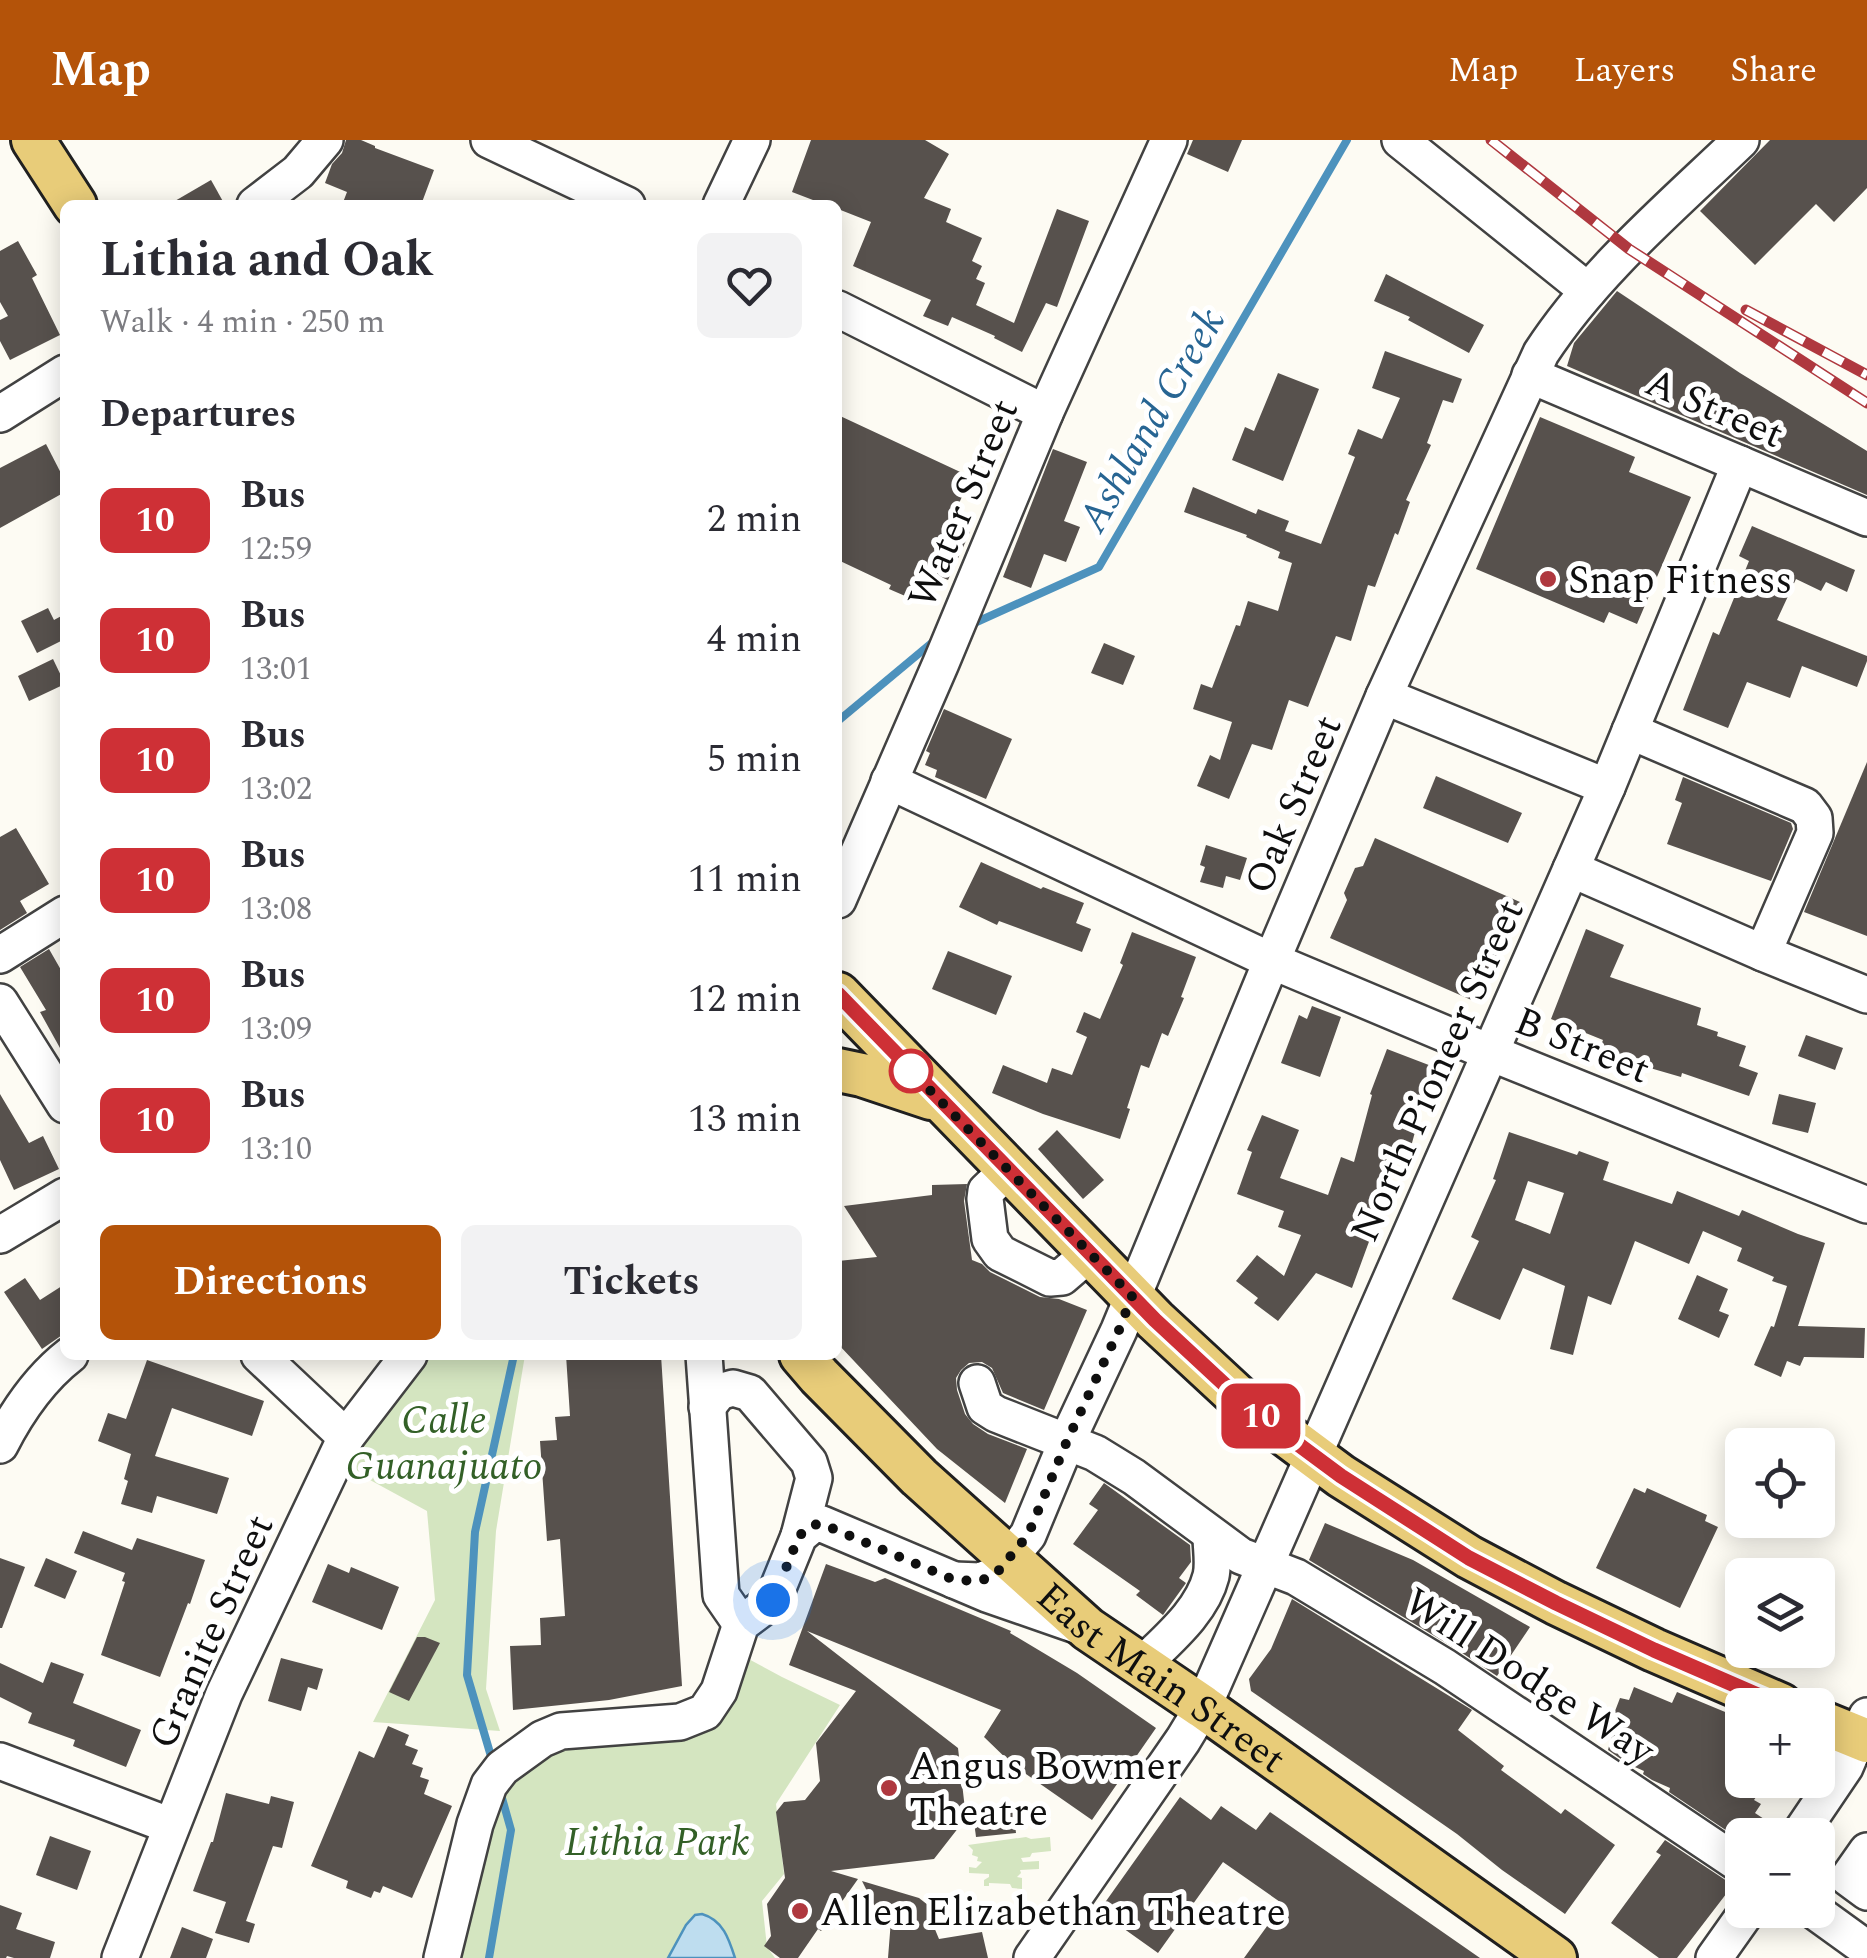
<!DOCTYPE html>
<meta charset="utf-8">
<style>
:root{--surface:#fff;--page:#f2f2f3;--text:#2b2b33;--muted:#7c7c81;--accent:#b45309}
body{margin:0;font-family:Spectral,serif;background:var(--page);color:var(--text);height:100vh;display:flex;flex-direction:column;font-size:38px;white-space:nowrap}
*{box-sizing:border-box;margin:0}
p{font-size:32px;color:var(--muted)}
.icon{flex:none;width:55px;height:55px;fill:none;stroke:currentColor;stroke-width:2;stroke-linecap:round;stroke-linejoin:round}
.map{position:relative;flex:1;overflow:hidden}
.drawer{position:absolute;left:60px;top:60px;width:782px;height:1160px;display:flex;flex-direction:column;background:var(--surface);border-radius:15px;box-shadow:0 5px 25px #0003}
.drawer>*{flex:none}
.badge{padding:0 20px;border-radius:15px;font-size:35px;line-height:65px}
.controls{position:absolute;left:1725px;top:1288px;display:grid;gap:20px}
.controls a{display:grid;place-items:center;width:110px;height:110px;border-radius:15px;background:var(--surface);box-shadow:0 5px 25px #0003;font-size:50px}
.you{position:absolute;width:50px;height:50px;margin:-25px;border:8px solid #fff;border-radius:50%;background:#1a73e8;box-shadow:0 0 0 15px #1a73e833}
.map>.badge{position:absolute;translate:-50% -50%;box-shadow:0 0 0 5px #fff}
h2{padding:0 40px;font-size:38px;line-height:90px}
.round{display:grid;place-items:center;flex:none;width:105px;height:105px;border-radius:15px;background:var(--page)}
.head{display:flex;align-items:center;justify-content:space-between;height:170px;padding:0 40px}
h1{font-size:48px;font-weight:700;line-height:75px}
.primary-button{display:flex;gap:20px;margin-top:auto;padding:20px 40px}
.primary-button a{flex:1;height:115px;border-radius:15px;background:var(--accent);color:#fff;font-size:40px;font-weight:700;line-height:115px;text-align:center}
.primary-button a+a{background:var(--page);color:var(--text)}
ul{padding:0;list-style:none}
li{display:flex;align-items:center;gap:30px;height:120px;padding:0 40px}
li div{flex:1}
li b{display:block;font-size:38px}
li em{font-style:normal}
li .badge{min-width:110px;font-weight:700;text-align:center}
header{display:flex;align-items:center;gap:60px;box-sizing:border-box;height:140px;padding:0 50px;background:var(--accent);color:#fff}
header strong{font-size:48px}
nav{display:flex;gap:55px;margin-inline-start:auto;font-size:35px}
.map>svg:first-child{display:block}
.green{fill:#d4e5c0}
.water{fill:#beddef;stroke:#4d92bd;stroke-width:2.5}
.lines{fill:none;stroke-linecap:round;stroke-linejoin:round}
.stream{stroke:#4d92bd;stroke-width:8}
.building{fill:#57514d;fill-rule:evenodd}
.minor-casing{stroke:#424242;stroke-width:40}
.major-casing{stroke:#202020;stroke-width:48}
.minor{stroke:#fff;stroke-width:35}
.major{stroke:#e8cc79;stroke-width:42}
.rail-casing{stroke:#af383f;stroke-width:11}
.rail{stroke:#fff;stroke-width:8;stroke-dasharray:22;stroke-linecap:butt}
.line-casing{stroke:#fff;stroke-width:22}
.line{stroke:#ce3036;stroke-width:15}
.walk{stroke:#0f0f0f;stroke-width:10;stroke-dasharray:0 18}
.poi-dot{fill:#af383f;stroke:#fff;stroke-width:4}
.stop-dot{fill:#fff;stroke:#ce3036;stroke-width:5}
.labels{text-anchor:middle;stroke-width:10;stroke-linejoin:round;paint-order:stroke}
.street-label{font-size:40px;fill:#0f0f0f;stroke:#fff}
.poi-label{font-size:40px;fill:#0f0f0f;stroke:#fff;text-anchor:start}
.park-label{font-size:40px;font-style:italic;fill:#336027;stroke:#fff}
.water-label{font-size:42px;font-style:italic;fill:#276593;stroke:#fff}
</style>
<header>
<strong>Map</strong>
<nav><a>Map</a><a>Layers</a><a>Share</a></nav>
</header>
<div class="map">
<svg width="1867" height="1818" viewBox="0 0 1867 1818">
<rect width="100%" height="100%" fill="#fdfbf3"/>
<g class="green">
<path d="M427 1215H525L496 1391 486 1549 500 1591 373 1582 435 1460 427 1371 348 1328 358 1305Z"/>
<path d="M743 1516 782 1537 840 1565 776 1664 784 1734 762 1761 767 1807 775 1818H442L512 1620 680 1582Z"/>
<path d="M1026 1697 1031 1699 1050 1697 1051 1711 1032 1713 1030 1717 1021 1718 1023 1722 1039 1721V1729L1020 1730 1021 1733 1017 1737 1022 1738V1749L1012 1748 1010 1744 989 1743V1746H984V1740L989 1737V1734L969 1733V1727L976 1728 982 1722 977 1721 978 1717 972 1715 973 1710 968 1705Z"/>
</g>
<path class="water" d="M702 1774C723 1780 729 1799 735 1818H668L686 1785 695 1775Z"/>
<g class="lines">
<g class="stream">
<path d="M970 485 1099 427 1347 0"/>
<path d="M838 581 934 501"/>
<path d="M493 1623 467 1535 475 1392 514 1215"/>
<path d="M489 1818 511 1690 500 1651"/>
</g>
</g>
<g class="building">
<path d="M346 0H361L375 6V8L434 30 421 65H342L347 52 325 43 332 24 342 13Z"/>
<path d="M811 0H925L949 14 924 58 951 69 946 82 982 98 972 121 982 126 976 139 985 143 976 165 1014 183 1057 69 1089 81 1057 167 1046 163 1022 212 994 198 995 196 952 177 948 186 923 176 931 160 853 126 871 82 838 69V65H826L792 52Z"/>
<path d="M1193 0H1242L1228 32 1187 14Z"/>
<path d="M1770 0H1867V48L1834 82 1816 64 1755 125 1700 71Z"/>
<path d="M211 40 225 65H168Z"/>
<path d="M18 101 37 135 32 138 60 195 10 220 0 201V180L8 176 0 162V111Z"/>
<path d="M1386 134 1484 185 1469 213 1408 180 1410 177 1374 161Z"/>
<path d="M1617 151 1740 233 1867 311V355L1567 226 1574 203Z"/>
<path d="M1385 211 1462 239 1453 263 1443 260 1427 303 1431 305 1406 360 1410 362 1398 395 1395 393 1375 447 1368 445 1351 501 1336 496 1308 567 1289 560 1272 610 1252 604 1229 659 1197 646 1210 615 1220 620 1232 582 1193 569 1201 544 1212 548 1236 485 1240 486 1248 461 1278 471 1292 423 1278 418 1280 412 1246 397 1247 395 1184 372 1193 347 1256 374 1258 369 1289 381 1285 391 1321 404 1355 317 1348 314 1358 289 1382 299 1400 258 1372 248Z"/>
<path d="M1278 233 1319 249 1283 341 1232 320 1245 287 1254 291Z"/>
<path d="M838 275 971 337 950 383 970 392 948 440 932 433 919 462 889 449 891 445 838 420Z"/>
<path d="M1540 277 1635 317 1629 332 1691 357 1637 484 1609 472 1604 483 1476 429Z"/>
<path d="M46 304 65 341V352L0 388V328Z"/>
<path d="M1053 309 1087 322 1064 381 1080 387 1066 422 1044 414 1031 448 1003 437Z"/>
<path d="M1752 386 1855 430 1847 452 1826 442 1821 451 1796 439 1777 480 1867 516V521L1857 547 1802 526 1790 558 1747 542 1728 588 1683 570 1713 492 1719 495 1749 421 1739 416Z"/>
<path d="M48 468 54 480 65 474V499L37 513 21 481Z"/>
<path d="M1104 503 1135 516 1123 545 1091 533Z"/>
<path d="M53 519 65 544 29 561 18 536Z"/>
<path d="M944 569 1012 599 986 659 935 637 937 630 925 625 930 613 926 611Z"/>
<path d="M1867 622V796L1804 772Z"/>
<path d="M1436 636 1522 673 1508 703 1423 668Z"/>
<path d="M1683 637 1791 683 1793 689 1771 741 1667 704 1682 663 1675 660Z"/>
<path d="M16 688 49 744 20 761 27 773 0 790V697Z"/>
<path d="M1375 698 1520 762 1476 862 1330 798 1347 760 1344 753 1355 728 1363 726Z"/>
<path d="M1206 705 1247 718 1240 740 1226 736 1223 748 1200 742 1205 727 1200 725Z"/>
<path d="M981 722 1041 749 1043 747 1084 763 1076 783 1091 789 1082 812 999 781 997 785 959 767Z"/>
<path d="M1586 789 1624 805 1610 837 1701 868 1697 885 1718 892 1717 896 1746 906 1739 926 1758 933 1749 956 1682 933 1681 937 1650 928 1651 926 1600 908 1603 900 1551 879Z"/>
<path d="M1132 792 1196 817 1181 857 1184 858 1168 896 1162 893 1149 928 1141 925 1127 968 1130 969 1120 999 1043 974 992 953 1003 925 1047 943 1052 928 1072 935 1087 897 1076 892 1084 872 1100 879 1123 825 1120 823Z"/>
<path d="M49 809 65 837V917L40 872 46 870 20 827Z"/>
<path d="M948 811 1012 836 996 875 932 849Z"/>
<path d="M1312 866 1341 877 1320 937 1281 923 1299 875 1307 879Z"/>
<path d="M1806 895 1843 908 1835 930 1798 916Z"/>
<path d="M1387 909 1434 927 1409 991 1415 992 1409 1014 1392 1010 1365 1085 1374 1088 1352 1148 1316 1133 1278 1181 1254 1163 1258 1158 1236 1141 1257 1115 1284 1136 1301 1095 1278 1087 1284 1071 1237 1054 1252 1012 1247 1010 1262 975 1299 990 1280 1038 1328 1055 1341 1017 1354 1022 1372 955 1370 954Z"/>
<path d="M0 954 29 1003 43 996 59 1029 14 1050 0 1020Z"/>
<path d="M1779 954 1816 963 1808 993 1772 984Z"/>
<path d="M1057 990 1104 1040 1083 1059 1038 1009Z"/>
<path d="M1509 992 1577 1015 1579 1011 1609 1022 1603 1040 1672 1064 1677 1051 1739 1076 1742 1070 1798 1094 1825 1103 1798 1186 1865 1188 1864 1218 1804 1217 1800 1226 1787 1221 1781 1237 1754 1225 1771 1186 1774 1187 1787 1146 1772 1141 1774 1137 1737 1121 1742 1108 1703 1091 1689 1124 1635 1101 1611 1165 1588 1156 1573 1215 1550 1209 1565 1146 1523 1128 1500 1180 1452 1159 1479 1101 1471 1097 1496 1040 1493 1039ZM1528 1041 1564 1053 1550 1094 1515 1080Z"/>
<path d="M967 1044 964 1061 972 1120 982 1124 990 1132 1040 1157 1059 1159 1087 1170 1044 1270 1003 1253 992 1228 982 1222 969 1223 961 1230 956 1238 957 1250 965 1274 973 1284 988 1294 1027 1309 1005 1363 937 1309 838 1204V1121L877 1117 844 1066 932 1055V1045Z"/>
<path d="M1697 1135 1728 1149 1719 1171 1729 1175 1719 1198 1678 1179Z"/>
<path d="M25 1138 40 1160 65 1144V1193L42 1209 4 1152Z"/>
<path d="M566 1215H661L682 1546 609 1560 513 1570 510 1506 541 1505 540 1478 565 1476 560 1399 547 1401 540 1301 557 1300 555 1277 570 1276Z"/>
<path d="M147 1220 264 1261 252 1296 172 1268 155 1316 229 1338 217 1374 157 1356 152 1373 121 1364 128 1341 124 1339 131 1314 98 1301 108 1273 126 1279Z"/>
<path d="M1104 1343 1190 1405 1191 1422 1179 1438 1186 1443 1163 1475 1136 1455 1140 1451 1073 1404 1098 1370 1089 1364Z"/>
<path d="M1634 1348 1645 1353 1647 1348 1707 1375 1705 1381 1718 1387 1680 1468 1596 1428Z"/>
<path d="M1325 1383 1413 1420 1530 1487 1497 1536 1456 1509 1309 1420Z"/>
<path d="M83 1391 132 1410 137 1398 205 1420 190 1464 188 1463 160 1537 101 1515 125 1442 122 1441 125 1433 74 1413Z"/>
<path d="M0 1418 25 1427 2 1488H0Z"/>
<path d="M46 1418 77 1431 65 1459 34 1446Z"/>
<path d="M328 1424 349 1433 351 1427 399 1447 382 1490 312 1462Z"/>
<path d="M826 1424 875 1442 885 1438 1011 1491 1010 1493 1077 1533 1156 1588 1092 1680 1013 1625 984 1597 1001 1570 807 1491 958 1608 966 1678 934 1719 831 1731 858 1739 821 1791 818 1789 798 1818H780L764 1806 771 1796 767 1764 785 1738 776 1672 784 1662 805 1660 820 1641 816 1603 856 1551 789 1525Z"/>
<path d="M1292 1459 1472 1570 1458 1590 1504 1626 1501 1630 1561 1674 1565 1669 1615 1705 1565 1774 1502 1730 1457 1694 1251 1551 1249 1539 1271 1509Z"/>
<path d="M417 1497H425L440 1503 409 1561 389 1552Z"/>
<path d="M281 1518 323 1529 317 1550 308 1547 301 1571 268 1561Z"/>
<path d="M51 1522 84 1534 73 1563 141 1590 126 1627 73 1606 75 1600 28 1583 32 1573 0 1557V1523L43 1543Z"/>
<path d="M1634 1547 1672 1563 1677 1552 1742 1579V1640H1768L1754 1660 1761 1664 1755 1673 1779 1689 1778 1695H1742V1701L1669 1652 1670 1648 1652 1640 1643 1634 1644 1631 1628 1624 1608 1610 1612 1595 1607 1592 1620 1558 1629 1560Z"/>
<path d="M388 1586 409 1595 405 1605 418 1610 412 1624 423 1628 420 1637 429 1640 424 1654 452 1666 412 1758 383 1746 380 1753 374 1751 371 1758 346 1748 348 1741 311 1726 359 1611 374 1618Z"/>
<path d="M226 1653 269 1664 271 1656 294 1662 282 1708 273 1706 246 1781 255 1784 249 1803 215 1793 226 1762 193 1751 211 1702H213Z"/>
<path d="M1180 1657 1211 1680 1221 1666 1256 1690 1270 1672 1480 1818H1244L1283 1764 1223 1722 1158 1813 1099 1771Z"/>
<path d="M1013 1670 1016 1693 976 1697 973 1674Z"/>
<path d="M50 1696 91 1711 77 1750 36 1735Z"/>
<path d="M1665 1700 1733 1745 1677 1818H1659L1611 1783 1661 1715 1656 1712Z"/>
<path d="M862 1741 919 1758 933 1769 929 1775 939 1799 982 1792 988 1818H888L891 1780 884 1772 875 1767Z"/>
<path d="M0 1765 22 1773 16 1789 55 1802 50 1818H14L7 1816 6 1818H0Z"/>
<path d="M182 1787 213 1799 206 1818H170Z"/>
</g>
<g class="lines">
<g class="minor-casing">
<g id="minor">
<path d="M489 0 627 65"/>
<path d="M1400 0 1588 151"/>
<path d="M255 65 298 32 325 0"/>
<path d="M721 65 752 0"/>
<path d="M838 169 1045 273"/>
<path d="M1530 235 1867 378"/>
<path d="M0 274 65 233"/>
<path d="M1384 556 1607 647"/>
<path d="M1630 591 1805 666 1814 678 1815 693 1763 813"/>
<path d="M889 641 1272 821 1491 913 1867 1065"/>
<path d="M1571 729 1763 813 1867 855"/>
<path d="M838 760 941 523 1045 273 1169 0"/>
<path d="M0 815 65 774"/>
<path d="M0 862 65 965"/>
<path d="M1008 1030 986 1051 985 1059 990 1099 1000 1113 1050 1138 1062 1137 1090 1113"/>
<path d="M0 1095 65 1056"/>
<path d="M259 1215 346 1297"/>
<path d="M704 1215 721 1455 741 1484"/>
<path d="M977 1243 985 1267 996 1274 1095 1313 1134 1337 1241 1416 1296 1437 1445 1527 1742 1726"/>
<path d="M707 1267 719 1252 733 1248 750 1253 809 1322 814 1338 799 1396"/>
<path d="M0 1305C18 1270 39 1239 70 1215"/>
<path d="M954 1440 980 1441 995 1435 1028 1395 1067 1301 1119 1190 1264 839 1384 556 1541 213C1594 132 1671 67 1741 0"/>
<path d="M1142 1525C1167 1500 1202 1472 1211 1436 1214 1423 1211 1409 1211 1395"/>
<path d="M0 1621 171 1686"/>
<path d="M1799 1695 1845 1627 1867 1576"/>
<path d="M1867 1711 1848 1738 1867 1752"/>
<path d="M1813 1770 1867 1809"/>
<path d="M120 1818 224 1554 346 1297 409 1215"/>
<path d="M442 1818 475 1684 489 1645 502 1628 542 1599 561 1591 680 1582 705 1572 719 1551 741 1484 773 1460 799 1396 812 1385 822 1384 987 1454 1082 1487"/>
<path d="M1032 1818 1183 1600 1203 1567 1607 647 1740 324"/>
<path d="M1714 1818 1748 1770"/>
</g>
</g>
<g class="major-casing">
<g id="major">
<path d="M33 0 75 65"/>
<path d="M838 854 1155 1180 1251 1269 1341 1336 1469 1417 1556 1463 1654 1510 1781 1565"/>
<path d="M838 930 862 935 931 958"/>
<path id="s1" d="M801 1215 819 1236 919 1337 1088 1489 1203 1567 1555 1818"/>
<path d="M1818 1581 1867 1601"/>
</g>
</g>
<use href="#minor" class="minor"/>
<use href="#major" class="major"/>
<g class="rail-casing">
<g id="rail">
<path d="M1491 0 1629 109 1867 263"/>
<path d="M1746 170 1867 235"/>
</g>
</g>
<use href="#rail" class="rail"/>
</g>
<g class="lines">
<g class="line-casing">
<path id="line" d="M838 854 1155 1180 1252 1270 1341 1336 1469 1418 1556 1463 1654 1510 1781 1565"/>
</g>
<use href="#line" class="line"/>
<path class="walk" d="M773 1460 799 1396 812 1385 822 1384 954 1440 980 1441 995 1435 1028 1395 1067 1301 1119 1190 1132 1156 911 931"/>
</g>
<g class="poi-dot">
<circle cx="1548" cy="439" r="10"/>
<circle cx="889" cy="1648" r="10"/>
<circle cx="800" cy="1771" r="10"/>
</g>
<circle class="stop-dot" cx="911" cy="931" r="20"/>
<g class="labels">
<g class="street-label">
<text transform="translate(1715 267) rotate(23)" y="14">A Street</text>
<text transform="translate(962 363) rotate(-67)" y="14">Water Street</text>
<text transform="translate(1292 664) rotate(-67)" y="14">Oak Street</text>
<text transform="translate(1583 904) rotate(22)" y="14">B Street</text>
<text transform="translate(1436 930) rotate(-66)" y="14">North Pioneer Street</text>
<text transform="translate(210 1491) rotate(-66)" y="14">Granite Street</text>
<text dy="14" stroke="none"><textPath href="#s1" startOffset="485">East Main Street</textPath></text>
<text transform="translate(1530 1535) rotate(33)" y="14">Will Dodge Way</text>
</g>
<g class="poi-label">
<text x="1568" y="453">Snap Fitness</text>
<text x="909" y="1639">Angus Bowmer<tspan x="909" dy="46">Theatre</tspan></text>
<text x="820" y="1785">Allen Elizabethan Theatre</text>
</g>
<g class="park-label">
<text x="444" y="1293">Calle<tspan x="444" dy="46">Guanajuato</tspan></text>
<text x="657" y="1715">Lithia Park</text>
</g>
<g class="water-label">
<text transform="translate(1150 279) rotate(-60)" y="15">Ashland Creek</text>
</g>
</g>
</svg>
<div class="controls">
<a><svg class="icon" aria-label="locate" viewBox="0 0 24 24"><circle cx="12" cy="12" r="6"/><path d="M12 2v4M12 18v4M2 12h4M18 12h4"/></svg></a>
<a><svg class="icon" aria-label="layers" viewBox="0 0 24 24"><path d="M12 4l9 5-9 5-9-5zM3 14l9 5 9-5"/></svg></a>
<a>+</a>
<a>−</a>
</div>
<div class="you" style="left:773px;top:1460px"></div>
<b class="badge" style="left:1261px;top:1276px;background:#ce3036;color:#fff">10</b>
<section class="drawer">
<div class="head"><div><h1>Lithia and Oak</h1><p>Walk · 4 min · 250 m</p></div><a class="round"><svg class="icon" aria-label="heart" viewBox="0 0 24 24"><path d="M12 20l-8-8c-3-5 5-10 8-4 3-6 11-1 8 4z"/></svg></a></div>
<h2>Departures</h2>
<ul>
<li><span class="badge" style="background:#ce3036;color:#fff">10</span><div><b>Bus</b><p>12:59</p></div><em>2 min</em></li>
<li><span class="badge" style="background:#ce3036;color:#fff">10</span><div><b>Bus</b><p>13:01</p></div><em>4 min</em></li>
<li><span class="badge" style="background:#ce3036;color:#fff">10</span><div><b>Bus</b><p>13:02</p></div><em>5 min</em></li>
<li><span class="badge" style="background:#ce3036;color:#fff">10</span><div><b>Bus</b><p>13:08</p></div><em>11 min</em></li>
<li><span class="badge" style="background:#ce3036;color:#fff">10</span><div><b>Bus</b><p>13:09</p></div><em>12 min</em></li>
<li><span class="badge" style="background:#ce3036;color:#fff">10</span><div><b>Bus</b><p>13:10</p></div><em>13 min</em></li>
</ul>
<div class="primary-button"><a>Directions</a><a>Tickets</a></div>
</section>
</div>
